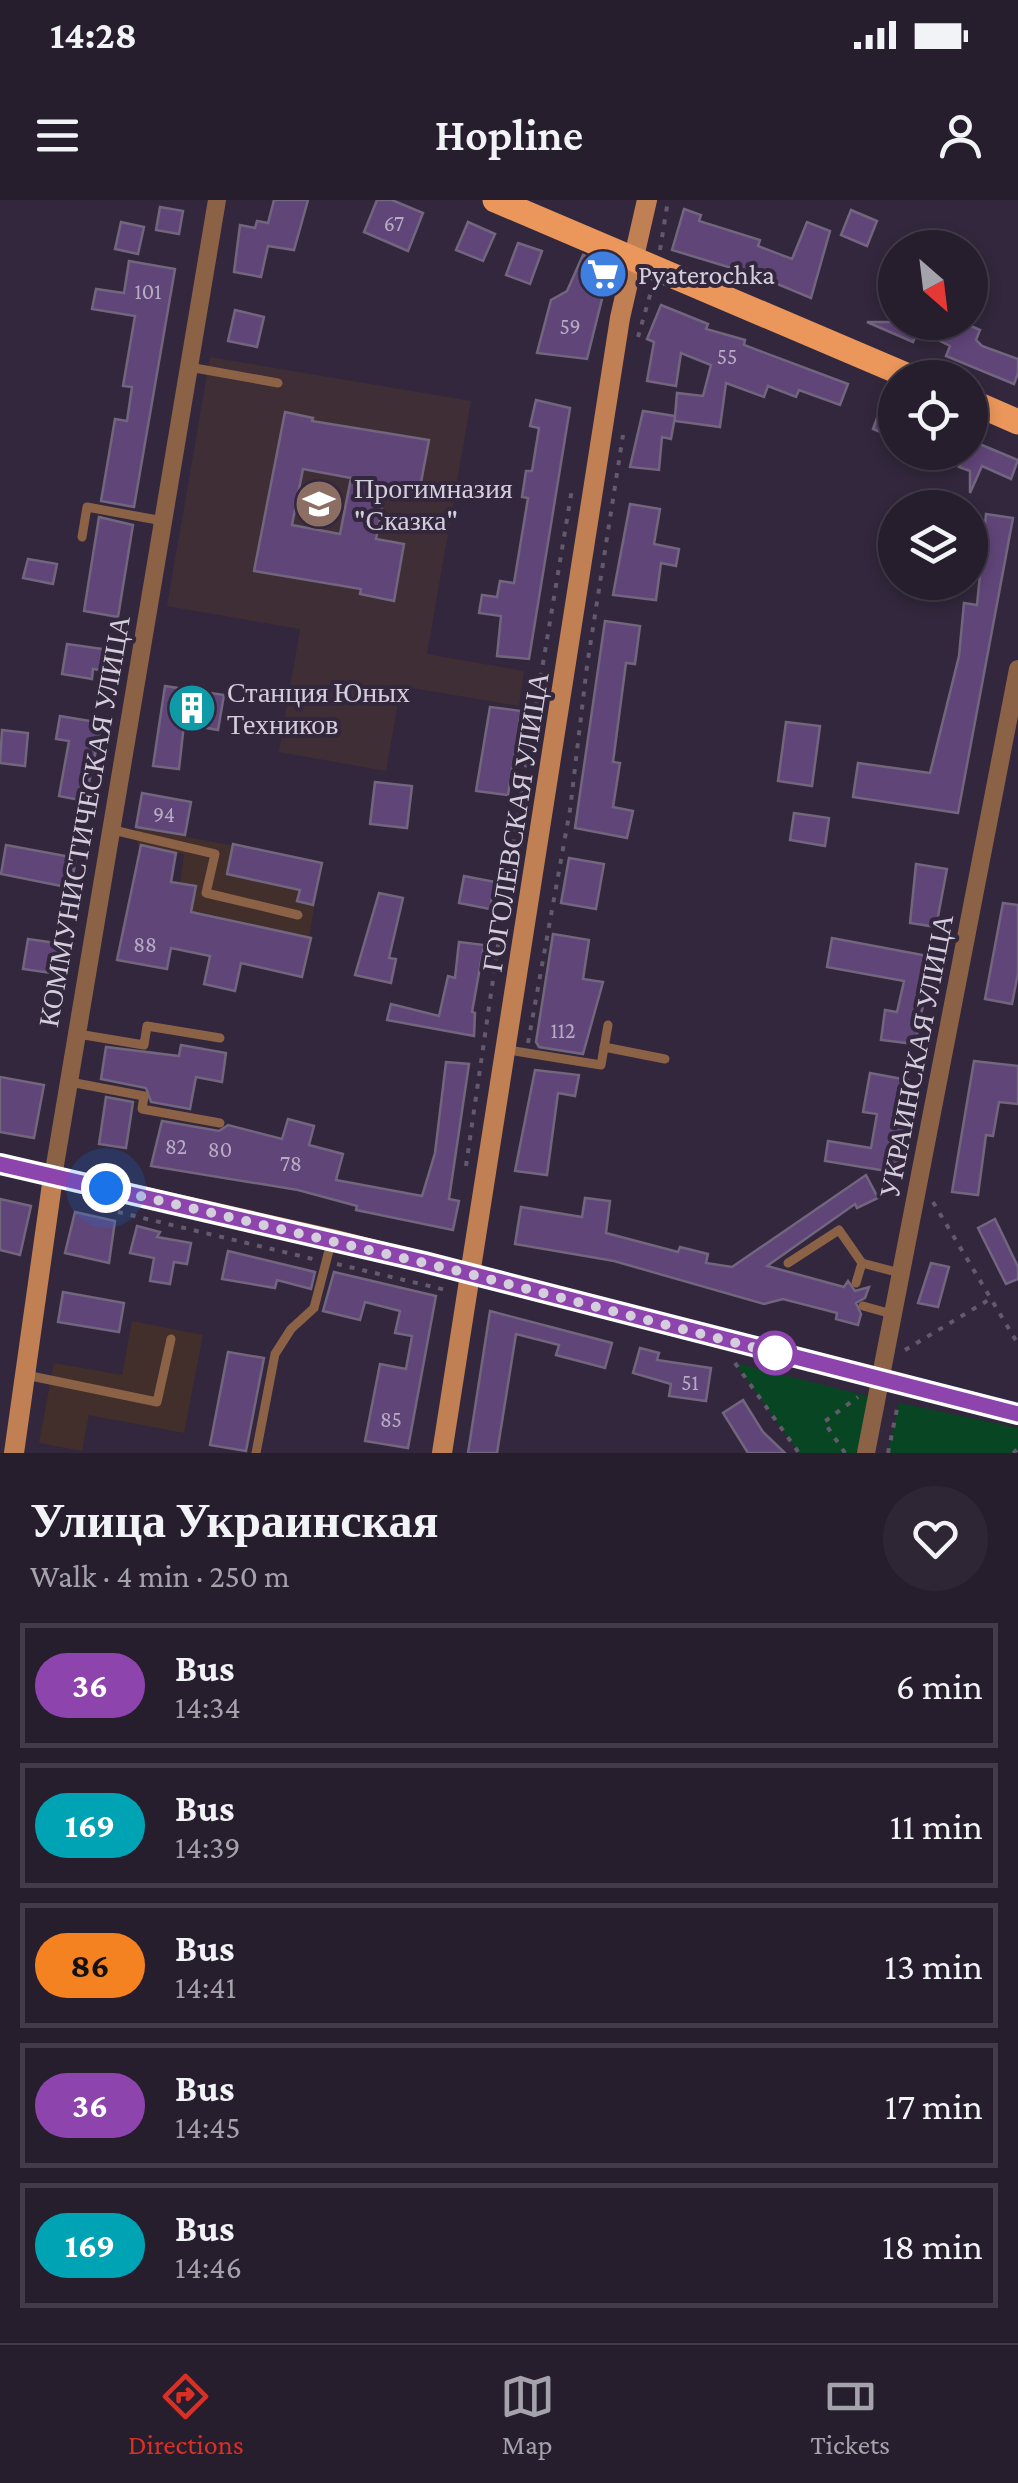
<!DOCTYPE html>
<meta charset="utf-8">
<style>
:root{--surface:#261d2d;--page:#2e2635;--text:#f1f3f6;--muted:#a4a2aa;--line:#423b49;--accent:#d93025}
body{margin:0;font-family:"Crimson Pro",serif;background:var(--page);color:var(--text);height:100vh;display:flex;flex-direction:column;font-size:38px;white-space:nowrap}
*{box-sizing:border-box;margin:0}
p{font-size:32px;color:var(--muted)}
.icon{flex:none;width:55px;height:55px;fill:none;stroke:currentColor;stroke-width:2;stroke-linecap:round;stroke-linejoin:round}
.map{position:relative;height:1253px;overflow:hidden}
.panel{display:flex;flex-direction:column;background:var(--surface);flex:1}
.panel>*{flex:none}
.badge{padding:0 20px;border-radius:32px;font-size:35px;line-height:65px}
.needle{width:65px;rotate:152deg}
.buttons{position:absolute;left:878px;top:30px;display:grid;gap:20px}
.buttons a{display:grid;place-items:center;width:110px;height:110px;border-radius:50%;background:var(--surface);box-shadow:0 5px 15px #0003,0 0 0 2px var(--line);font-size:50px}
.you{position:absolute;width:50px;height:50px;margin:-25px;border:8px solid #fff;border-radius:50%;background:#1a73e8;box-shadow:0 0 0 15px #1a73e833}
.map>.badge{position:absolute;translate:-50% -50%;box-shadow:0 0 0 5px #fff}
.round{display:grid;place-items:center;flex:none;width:105px;height:105px;border-radius:52px;background:var(--page)}
.overview{display:flex;align-items:center;justify-content:space-between;height:170px;padding:0 30px}
h1{font-size:48px;font-weight:600;line-height:75px}
ul{padding:0;list-style:none}
li{display:flex;align-items:center;gap:30px;height:125px;margin:0 20px 15px;padding:0 10px;border:5px solid var(--line);border-radius:0px}
li div{flex:1}
li b{display:block;font-size:38px}
li em{font-style:normal}
li .badge{min-width:110px;font-weight:700;text-align:center}
.status{display:flex;justify-content:space-between;align-items:center;height:70px;padding:0 50px;background:var(--surface);direction:ltr}
.status svg{height:28px;fill:currentColor}
header{display:flex;justify-content:space-between;align-items:center;height:130px;padding:0 30px;background:var(--surface);font-size:45px;font-weight:600}
.menu{display:flex;justify-content:space-around;align-items:center;height:140px;border-top:2px solid var(--line);background:var(--surface);font-size:28px;color:var(--muted)}
.menu a{display:grid;justify-items:center;gap:5px}
.menu .on{color:var(--accent)}
.map>svg:first-child{display:block}
.industrial{fill:#422e2b}
.education{fill:#402e36}
.green{fill:#084623}
.building{fill:#604579;stroke:#72657e;stroke-width:2.5;fill-rule:evenodd}
.lines{fill:none;stroke-linecap:round;stroke-linejoin:round}
.path{stroke:#645a6d;stroke-width:4;stroke-dasharray:5 8;stroke-linecap:butt}
.lane{stroke:#8c6247;stroke-width:9}
.street{stroke:#8c6247;stroke-width:18}
.secondary{stroke:#c18053;stroke-width:20}
.primary{stroke:#eb965b;stroke-width:25}
.line-casing{stroke:#fff;stroke-width:22}
.line{stroke:#8e44ad;stroke-width:15}
.walk{stroke:#d4cedc;stroke-width:10;stroke-dasharray:0 18}
.stop-dot{fill:#fff;stroke:#8e44ad;stroke-width:5}
.labels{text-anchor:middle;stroke-width:8;stroke-linejoin:round;paint-order:stroke}
.number-label{font-size:22px;fill:#b7acc3}
.poi-label{font-size:28px;fill:#d4cedc;stroke:#32273c;text-anchor:start}
.street-label{font-size:28px;fill:#d4cedc;stroke:#32273c}
</style>
<div class="status"><b>14:28</b><svg viewBox="0 0 49 12"><path d="M0 12V9h3v3zM5 12V6h3v6zM10 12V3h3v9zM15 12V0h3v12zM26 1h20v11H26zM47 4h2v5h-2z"/></svg></div>
<header><svg class="icon" aria-label="menu" viewBox="0 0 24 24"><path d="M4 6h16M4 12h16M4 18h16"/></svg>Hopline<svg class="icon" aria-label="person" viewBox="0 0 24 24"><circle cx="12" cy="8" r="4"/><path d="M4 21q1-7 8-7t8 7"/></svg></header>
<div class="map">
<svg width="1018" height="1253" viewBox="0 0 1018 1253">
<rect width="100%" height="100%" fill="#32273c"/>
<g class="industrial">
<path d="M136 627 322 663 302 777 241 763 235 791 204 784 210 757 183 751 195 686 180 683 184 654 138 646Z"/>
<path d="M132 1121 203 1135 184 1233 89 1215 82 1251 39 1243 54 1163 122 1175Z"/>
</g>
<path class="education" d="M210 157 471 201 427 454 524 471 519 506 401 486 386 571 279 552 300 429 167 406Z"/>
<g class="green">
<path d="M735 1163 876 1198 866 1253H799Z"/>
<path d="M899 1203 1018 1228V1249L1013 1253H888Z"/>
</g>
<g class="building">
<path d="M274 0H308L294 50 268 46 261 77 234 72 240 25 255 28 257 21 268 23Z"/>
<path d="M377 0H392L423 13 408 51 364 32Z"/>
<path d="M160 7 183 11 179 34 156 30Z"/>
<path d="M684 9 701 15 699 21 760 40 758 46 792 59 807 22 830 31 811 98 758 76 672 50Z"/>
<path d="M851 10 877 21 867 46 841 35Z"/>
<path d="M121 22 144 27 138 54 115 49Z"/>
<path d="M468 22 495 34 483 61 456 50Z"/>
<path d="M518 43 542 51 530 84 506 75Z"/>
<path d="M583 55 610 67 587 159 537 153 551 100 567 91Z"/>
<path d="M129 61 175 69 134 307 101 301 115 219 127 221 132 187 123 186 135 116 92 109 96 89 124 93Z"/>
<path d="M661 105 708 124 706 129 745 140 744 145 848 184 840 205 799 190 796 197 768 186 764 197 726 183 720 227 675 221V217L671 239 662 237 659 270 630 267 643 211 675 216 677 193 703 196 711 165 681 153 676 186 647 181 654 142 647 139Z"/>
<path d="M235 110 264 117 257 147 228 141Z"/>
<path d="M867 122H962L980 130 976 140 982 146 1018 159V173L1014 184 946 156 950 146 918 130 913 142Z"/>
<path d="M536 200 570 208 529 459 497 456 501 416 479 413 482 395 497 397 500 381 514 383 528 298 522 297 526 271H532L539 228 530 226Z"/>
<path d="M883 202 895 207V238L873 229Z"/>
<path d="M285 212 313 218 312 221 429 240 419 293 386 286 376 339 404 344 394 401 360 394 361 389 254 371ZM303 269 351 278 340 334 292 325Z"/>
<path d="M970 240 1018 260 1011 279 982 266 970 293V271L959 267 964 252H970Z"/>
<path d="M630 304 660 309 654 344 679 349 676 366 661 363 656 400 613 395Z"/>
<path d="M986 314 1013 318 958 613 853 597 858 563 930 573 959 456 964 403 977 405Z"/>
<path d="M99 317 133 325 118 417 84 411Z"/>
<path d="M28 359 57 364 53 384 23 378Z"/>
<path d="M605 421 640 426 635 464 626 463 613 562 620 563 613 607 633 611 627 638 575 628Z"/>
<path d="M67 444 110 450 107 471 93 469 92 479 62 474Z"/>
<path d="M165 486 224 495 218 530 184 524 179 569 153 566Z"/>
<path d="M490 507 521 511 508 595 476 591Z"/>
<path d="M60 516 102 523 85 601 59 596 69 541 56 539Z"/>
<path d="M786 522 820 526 812 586 778 581Z"/>
<path d="M2 530 28 533 25 566 0 563Z"/>
<path d="M375 582 412 586 407 628 370 624Z"/>
<path d="M142 593 191 602 185 635 136 627Z"/>
<path d="M794 613 829 618 825 646 790 640Z"/>
<path d="M233 644 322 663 313 705 297 701 300 690 227 674Z"/>
<path d="M6 645 76 658 71 688 1 674Z"/>
<path d="M141 645 176 653 171 682 196 686 191 712 311 738 302 777 241 763 235 791 204 784 210 756 171 748 167 769 117 760Z"/>
<path d="M569 658 604 664 596 709 561 703Z"/>
<path d="M916 664 947 669 936 727 910 723Z"/>
<path d="M464 676 495 682 490 709 459 703Z"/>
<path d="M379 693 403 698 389 758 396 759 391 783 355 775Z"/>
<path d="M1003 703 1018 705V773L1012 804 985 799Z"/>
<path d="M553 734 589 740 583 779 603 782 583 854 539 847 536 842Z"/>
<path d="M832 738 933 757 915 844 881 840 885 810 897 812 904 781 827 767Z"/>
<path d="M28 739 63 744 59 774 23 769Z"/>
<path d="M459 742 484 745 472 812 475 813 474 836 387 820 391 804 439 816 448 776 455 778Z"/>
<path d="M181 845 226 853 222 882 196 877 190 909 151 902 146 888 101 879 106 847 179 856Z"/>
<path d="M974 861 1018 866V904L999 902 993 936 986 935 978 995 952 992Z"/>
<path d="M446 862 469 864 449 999 459 1001 453 1030 356 1010 357 1006 298 990 151 966 162 921 219 931 228 925 282 939 288 919 314 926 309 945 343 954 336 980 422 996 435 953Z"/>
<path d="M535 870 579 875 575 896 558 893 547 975 515 971Z"/>
<path d="M870 873 908 880 900 926 912 928 905 974 825 961 828 941 871 948 877 914 863 912Z"/>
<path d="M0 877 44 885 34 938 0 932Z"/>
<path d="M106 897 133 902 126 948 99 944Z"/>
<path d="M866 975 878 998 857 1008 855 1004 767 1066 844 1087 848 1081 855 1091 869 1087 865 1098 856 1103 861 1114 858 1125 836 1119 837 1113 783 1099 764 1104 614 1061 515 1044 521 1007 582 1017 585 998 610 1001 606 1033 678 1052 680 1047 708 1054 706 1063 732 1067Z"/>
<path d="M0 999 31 1006 20 1055 0 1050Z"/>
<path d="M75 1012 115 1021 109 1063 65 1053Z"/>
<path d="M995 1019 1018 1067V1079L1006 1084 978 1028Z"/>
<path d="M137 1026 160 1032 157 1037 191 1043 187 1064 174 1062 170 1084 150 1081 154 1058 130 1053Z"/>
<path d="M228 1051 315 1072 311 1089 277 1080 275 1088 222 1079Z"/>
<path d="M931 1063 949 1067 938 1107 918 1103Z"/>
<path d="M334 1072 436 1096 408 1248 365 1241 380 1164 406 1169 412 1136 395 1133 400 1111 365 1102 360 1120 323 1111Z"/>
<path d="M63 1092 124 1103 119 1132 58 1122Z"/>
<path d="M490 1111 612 1143 605 1168 556 1155 559 1145 516 1134 497 1253H468Z"/>
<path d="M640 1148 659 1153 657 1160 711 1168 706 1201 669 1196 671 1184 633 1173Z"/>
<path d="M228 1152 264 1158 246 1251 210 1245Z"/>
<path d="M743 1200 763 1232 785 1253H748L723 1213Z"/>
</g>
<g class="lines">
<g class="path">
<path d="M660 50 668 0"/>
<path d="M638 137 652 88"/>
<path d="M528 843 570 610 587 466 623 235"/>
<path d="M466 966 510 662 572 289"/>
<path d="M933 1002 1018 1144"/>
<path d="M118 1012 313 1059"/>
<path d="M337 1064 450 1091"/>
<path d="M905 1150 990 1099"/>
<path d="M735 1163 799 1253"/>
<path d="M845 1253 824 1222 858 1197"/>
<path d="M888 1253 898 1204"/>
<path d="M1013 1253 1018 1249"/>
</g>
<g class="lane">
<path d="M189 167 278 183"/>
<path d="M82 337 87 307 163 321"/>
<path d="M113 630 215 654 206 693 298 715"/>
<path d="M78 834 144 845 147 826 220 838"/>
<path d="M604 847 665 859"/>
<path d="M508 850 601 865 608 825"/>
<path d="M70 882 144 896 142 909 220 923"/>
<path d="M788 1063 839 1030 862 1063"/>
<path d="M856 1083 862 1063 900 1073"/>
<path d="M863 1106 892 1114"/>
<path d="M26 1175 157 1202 171 1139"/>
<path d="M256 1253 275 1154 291 1129 314 1108 332 1039"/>
</g>
<g class="street">
<path d="M53 977 217 0"/>
<path d="M866 1253 1018 469"/>
</g>
<g class="secondary">
<path d="M0 964 332 1039 1018 1214"/>
<path d="M14 1253 53 977"/>
<path d="M442 1253 620 118 647 0"/>
</g>
<g class="primary">
<path d="M495 0 913 178"/>
<path d="M970 201 1018 222"/>
</g>
</g>
<g class="lines">
<g class="line-casing">
<path id="line" d="M0 964 424 1062 1018 1214"/>
</g>
<use href="#line" class="line"/>
<path class="walk" d="M106 988 454 1070 775 1153"/>
</g>
<defs>
<g id="supermarket-disc" transform="scale(2.5)"><circle r="9.5" fill="#3f7fe0" stroke="#32273c"/><path d="M-6-5.5h2.5l.6 2H6L4.5 2H-2.5L-4.4-4H-6ZM-1.5 3.2a1.3 1.3 0 1 0 .1 0ZM3 3.2a1.3 1.3 0 1 0 .1 0Z" fill="#fff"/></g>
<g id="school-disc" transform="scale(2.5)"><circle r="9.5" fill="#8d6e63" stroke="#32273c"/><path d="M0-5L7-2L0 1L-7-2ZM-4 1L0 2.5L4 1V4Q0 6-4 4Z" fill="#fff"/></g>
<g id="building-disc" transform="scale(2.5)"><circle r="9.5" fill="#0f9aa8" stroke="#32273c"/><path d="M-4-6H4V6H1V3H-1V6H-4ZM-2.5-4.3h1.7v1.8h-1.7ZM.8-4.3h1.7v1.8H.8ZM-2.5-1h1.7V.8h-1.7ZM.8-1h1.7V.8H.8Z" fill="#fff"/></g>
</defs>
<g fill-rule="evenodd">
<use href="#supermarket-disc" x="603" y="74"/>
<use href="#school-disc" x="319" y="304"/>
<use href="#building-disc" x="192" y="508"/>
</g>
<circle class="stop-dot" cx="775" cy="1153" r="20"/>
<g class="labels">
<g class="number-label">
<text x="394" y="31">67</text>
<text x="148" y="99">101</text>
<text x="570" y="134">59</text>
<text x="727" y="164">55</text>
<text x="164" y="622">94</text>
<text x="145" y="752">88</text>
<text x="563" y="838">112</text>
<text x="176" y="954">82</text>
<text x="220" y="957">80</text>
<text x="291" y="971">78</text>
<text x="690" y="1190">51</text>
<text x="391" y="1227">85</text>
</g>
<g class="poi-label">
<text x="638" y="84">Pyaterochka</text>
<text x="354" y="298">Прогимназия<tspan x="354" dy="32">"Сказка"</tspan></text>
<text x="227" y="502">Станция Юных<tspan x="227" dy="32">Техников</tspan></text>
</g>
<g class="street-label">
<text transform="translate(84 621) rotate(-80)" y="10">КОММУНИСТИЧЕСКАЯ УЛИЦА</text>
<text transform="translate(515 622) rotate(-81)" y="10">ГОГОЛЕВСКАЯ УЛИЦА</text>
<text transform="translate(916 856) rotate(-79)" y="10">УКРАИНСКАЯ УЛИЦА</text>
</g>
</g>
</svg>
<div class="buttons">
<a><svg class="needle" viewBox="-14 -14 28 28"><path d="M0-13l5 13h-10z" fill="#e53935"/><path d="M0 13l5-13h-10z" fill="#a4a2aa"/></svg></a>
<a><svg class="icon" aria-label="locate" viewBox="0 0 24 24"><circle cx="12" cy="12" r="6"/><path d="M12 2v4M12 18v4M2 12h4M18 12h4"/></svg></a>
<a><svg class="icon" aria-label="layers" viewBox="0 0 24 24"><path d="M12 4l9 5-9 5-9-5zM3 14l9 5 9-5"/></svg></a>
</div>
<div class="you" style="left:106px;top:988px"></div>
</div>
<section class="panel">
<div class="overview"><div><h1>Улица Украинская</h1><p>Walk · 4 min · 250 m</p></div><a class="round"><svg class="icon" aria-label="heart" viewBox="0 0 24 24"><path d="M12 20l-8-8c-3-5 5-10 8-4 3-6 11-1 8 4z"/></svg></a></div>
<ul>
<li><span class="badge" style="background:#8e44ad;color:#fff">36</span><div><b>Bus</b><p>14:34</p></div><em>6 min</em></li>
<li><span class="badge" style="background:#00a3b4;color:#fff">169</span><div><b>Bus</b><p>14:39</p></div><em>11 min</em></li>
<li><span class="badge" style="background:#f58220;color:#111">86</span><div><b>Bus</b><p>14:41</p></div><em>13 min</em></li>
<li><span class="badge" style="background:#8e44ad;color:#fff">36</span><div><b>Bus</b><p>14:45</p></div><em>17 min</em></li>
<li><span class="badge" style="background:#00a3b4;color:#fff">169</span><div><b>Bus</b><p>14:46</p></div><em>18 min</em></li>
</ul>
</section>
<nav class="menu">
<a class="on"><svg class="icon" aria-label="directions" viewBox="0 0 24 24"><path d="M12 3l9 9-9 9-9-9zM9 14v-3h6M13 9l2 2-2 2"/></svg>Directions</a>
<a><svg class="icon" aria-label="map" viewBox="0 0 24 24"><path d="M3 6l6-2 6 2 6-2v14l-6 2-6-2-6 2zM9 4v14M15 6v14"/></svg>Map</a>
<a><svg class="icon" aria-label="tickets" viewBox="0 0 24 24"><path d="M3 7h18v10H3zM15 7v10"/></svg>Tickets</a>
</nav>
